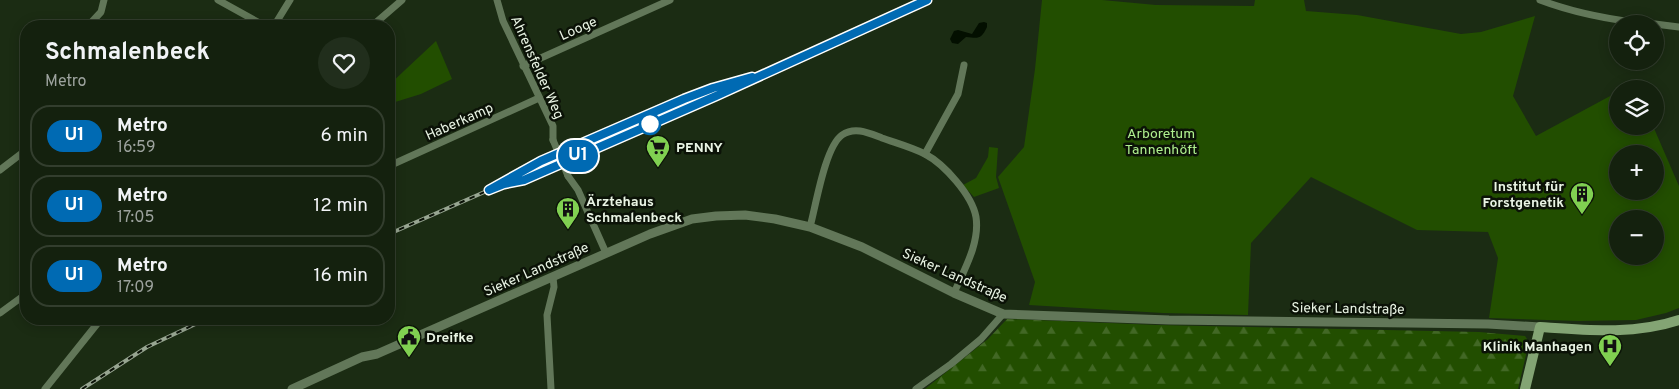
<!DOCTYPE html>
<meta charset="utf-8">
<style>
:root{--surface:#14210e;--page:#212e1c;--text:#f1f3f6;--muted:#9da39e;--line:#333e2e}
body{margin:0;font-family:Overpass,sans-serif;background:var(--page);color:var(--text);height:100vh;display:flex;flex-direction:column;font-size:19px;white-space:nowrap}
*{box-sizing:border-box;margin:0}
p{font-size:16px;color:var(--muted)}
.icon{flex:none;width:28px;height:28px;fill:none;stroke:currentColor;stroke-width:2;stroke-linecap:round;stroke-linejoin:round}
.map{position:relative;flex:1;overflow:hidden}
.drawer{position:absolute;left:20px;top:20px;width:375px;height:305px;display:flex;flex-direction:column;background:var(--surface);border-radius:20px;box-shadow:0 2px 12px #0003,0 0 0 1px var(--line)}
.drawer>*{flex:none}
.badge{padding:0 10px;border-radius:16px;font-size:18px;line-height:32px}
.controls{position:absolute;left:1609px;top:15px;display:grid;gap:10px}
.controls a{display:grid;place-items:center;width:55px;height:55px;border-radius:50%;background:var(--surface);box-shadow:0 2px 12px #0003,0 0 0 1px var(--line);font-size:25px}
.map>.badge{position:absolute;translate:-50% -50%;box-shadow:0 0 0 2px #fff}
.round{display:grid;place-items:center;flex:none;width:52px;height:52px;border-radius:26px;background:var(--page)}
.head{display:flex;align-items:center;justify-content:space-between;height:85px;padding:0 25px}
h1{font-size:24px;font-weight:700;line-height:38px}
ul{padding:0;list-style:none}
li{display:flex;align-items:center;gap:15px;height:62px;margin:0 10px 8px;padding:0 15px;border:2px solid var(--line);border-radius:20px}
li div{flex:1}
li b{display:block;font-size:19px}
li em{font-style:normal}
li .badge{min-width:55px;font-weight:700;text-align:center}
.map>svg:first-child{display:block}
.forest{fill:url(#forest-firs)}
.green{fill:#224e00;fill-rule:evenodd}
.water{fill:#030f00}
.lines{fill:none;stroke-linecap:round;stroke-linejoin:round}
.minor{stroke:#627759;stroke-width:7}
.tertiary{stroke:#627759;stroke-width:9}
.secondary{stroke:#83a474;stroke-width:10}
.rail-casing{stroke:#97a591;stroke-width:4}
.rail{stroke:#0b1207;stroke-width:2;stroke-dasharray:5.5;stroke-linecap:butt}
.minor-bridge{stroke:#627759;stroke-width:7}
.line-casing{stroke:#fff;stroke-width:11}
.line{stroke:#006ab3;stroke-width:8}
.stop-dot{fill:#fff;stroke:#006ab3;stroke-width:2.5}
.labels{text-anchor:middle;stroke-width:5;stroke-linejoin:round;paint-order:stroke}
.street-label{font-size:14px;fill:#e9f4e4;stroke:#0b1207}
.park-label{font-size:14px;fill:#aff08e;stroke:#0b1207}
.poi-label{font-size:14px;font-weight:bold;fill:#e9f4e4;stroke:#0b1207;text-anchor:start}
</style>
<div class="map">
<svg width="1679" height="389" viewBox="0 0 1679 389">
<defs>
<pattern id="forest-firs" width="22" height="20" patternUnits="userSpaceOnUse" patternTransform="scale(1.25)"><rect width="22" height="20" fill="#224e00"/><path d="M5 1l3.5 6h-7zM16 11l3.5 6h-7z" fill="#426825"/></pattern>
</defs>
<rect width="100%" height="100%" fill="#1b2c13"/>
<path class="forest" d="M1007 319 1157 325 1479 332 1525 336 1529 342 1518 389H925L988 339Z"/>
<g class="green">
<path d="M1042 0H1102L1156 5 1254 6 1255 0H1304L1306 11 1357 15 1461 34 1481 32 1535 16 1513 96 1536 136 1612 95 1617 97 1618 126H1653L1679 186V308L1666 313 1636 320 1579 321 1489 318 1498 258 1488 232 1417 230 1311 177 1251 243 1248 315 1163 313 1029 305 1035 282 998 177 1024 147 1035 69ZM1618 154H1655V191H1618ZM1618 219H1655V256H1618Z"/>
<path d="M436 41 452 79 421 94 392 103 389 96V85Z"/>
<path d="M989 147 998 148 996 177 999 188 974 197 963 185 976 178 988 157Z"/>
</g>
<path class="water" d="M984 22 987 23V27C981 40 978 38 966 37L958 44 952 43 950 39 954 31 958 30 972 34 979 23Z"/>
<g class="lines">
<g class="minor">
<path d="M218 0 265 26"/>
<path d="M497 0 503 21 553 126V140"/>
<path d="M1540 0C1574 13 1612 20 1649 24"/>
<path d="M1655 24 1679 27"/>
<path d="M88 26 101 12 104 0"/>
<path d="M269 26H274L290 0"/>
<path d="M372 26 402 0"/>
<path d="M523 66 670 0"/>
<path d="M925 154 958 94 964 65"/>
<path d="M389 166 539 98"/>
<path d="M0 170 26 150"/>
<path d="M568 176 578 190 606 253"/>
<path d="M810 227C816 205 825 147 842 135 855 126 869 133 882 138 896 143 911 147 925 154 944 164 972 195 976 217 980 243 964 270 954 293"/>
<path d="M0 313 26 294"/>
<path d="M45 389 101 319"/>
<path d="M551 389 547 315 554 287 553 277"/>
<path d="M916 389 951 364 981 339 1003 314"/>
</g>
<path class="tertiary" d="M292 389 362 357 377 354 650 234 692 219 716 216 745 215 775 219 810 227 862 247 954 293 1003 314 1169 320 1488 324 1540 327"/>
<path class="secondary" d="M1525 389 1540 327C1585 330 1635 335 1679 320"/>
<g class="rail-casing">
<g id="rail">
<path d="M505 181C543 158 585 142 625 124 660 109 695 92 732 83"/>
<path d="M389 234 489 190 504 184 524 180 716 96 927 0"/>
<path d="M82 389 147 347 206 319"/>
</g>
</g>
<use href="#rail" class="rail"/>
<path class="minor-bridge" d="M553 140 568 176"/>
</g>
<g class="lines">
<g class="line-casing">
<path id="line" d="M752 77 713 88 684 99 541 161 489 190 504 184 524 180 716 96 927 0"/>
</g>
<use href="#line" class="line"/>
</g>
<defs>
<g id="supermarket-pin" transform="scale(1.25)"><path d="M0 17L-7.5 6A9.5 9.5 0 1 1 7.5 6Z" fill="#80d051" stroke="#0b1207"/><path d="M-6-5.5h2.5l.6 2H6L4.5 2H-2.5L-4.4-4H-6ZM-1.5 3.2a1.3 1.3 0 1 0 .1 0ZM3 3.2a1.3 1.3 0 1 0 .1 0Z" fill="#111"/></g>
<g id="building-pin" transform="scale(1.25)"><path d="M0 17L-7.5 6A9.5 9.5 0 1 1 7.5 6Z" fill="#80d051" stroke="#0b1207"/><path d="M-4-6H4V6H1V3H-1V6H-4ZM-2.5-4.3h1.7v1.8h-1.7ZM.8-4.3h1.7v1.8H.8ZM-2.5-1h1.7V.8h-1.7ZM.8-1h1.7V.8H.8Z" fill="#111"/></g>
<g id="civic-pin" transform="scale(1.25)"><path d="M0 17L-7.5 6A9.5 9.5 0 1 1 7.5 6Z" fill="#80d051" stroke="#0b1207"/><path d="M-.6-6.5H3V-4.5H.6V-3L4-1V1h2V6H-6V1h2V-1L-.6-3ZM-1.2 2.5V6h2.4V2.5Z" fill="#111"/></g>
<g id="hospital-pin" transform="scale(1.25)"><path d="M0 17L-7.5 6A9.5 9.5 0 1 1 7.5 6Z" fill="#80d051" stroke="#0b1207"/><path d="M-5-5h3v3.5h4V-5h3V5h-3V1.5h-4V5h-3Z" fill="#111"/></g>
</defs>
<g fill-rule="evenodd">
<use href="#supermarket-pin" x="658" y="147"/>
<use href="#building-pin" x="1582" y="194"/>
<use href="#building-pin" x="568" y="209"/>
<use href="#civic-pin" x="409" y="337"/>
<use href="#hospital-pin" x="1610" y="346"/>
</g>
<circle class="stop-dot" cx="650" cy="124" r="10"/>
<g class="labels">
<g class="street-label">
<text transform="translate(578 28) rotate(-24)" y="5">Looge</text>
<text transform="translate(538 67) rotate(66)" y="5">Ahrensfelder Weg</text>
<text transform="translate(459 121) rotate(-24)" y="5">Haberkamp</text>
<text transform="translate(536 269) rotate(-24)" y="5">Sieker Landstraße</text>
<text transform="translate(955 275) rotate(24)" y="5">Sieker Landstraße</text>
<text transform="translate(1348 308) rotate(1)" y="5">Sieker Landstraße</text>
</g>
<g class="park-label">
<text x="1161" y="138">Arboretum<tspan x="1161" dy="16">Tannenhöft</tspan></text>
</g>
<g class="poi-label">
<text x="676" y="152">PENNY</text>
<text x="1564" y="191" text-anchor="end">Institut für<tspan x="1564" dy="16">Forstgenetik</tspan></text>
<text x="586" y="206">Ärztehaus<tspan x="586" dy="16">Schmalenbeck</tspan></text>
<text x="426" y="342">Dreifke</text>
<text x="1592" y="351" text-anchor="end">Klinik Manhagen</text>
</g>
</g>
</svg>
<div class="controls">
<a><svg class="icon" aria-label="locate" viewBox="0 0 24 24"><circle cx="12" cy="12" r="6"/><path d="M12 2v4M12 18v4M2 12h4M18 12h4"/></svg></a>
<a><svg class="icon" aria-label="layers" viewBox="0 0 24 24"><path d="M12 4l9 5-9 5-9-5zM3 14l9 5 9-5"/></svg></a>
<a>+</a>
<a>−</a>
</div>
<b class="badge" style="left:578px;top:156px;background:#006ab3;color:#fff">U1</b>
<section class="drawer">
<div class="head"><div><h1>Schmalenbeck</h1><p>Metro</p></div><a class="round"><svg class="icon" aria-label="heart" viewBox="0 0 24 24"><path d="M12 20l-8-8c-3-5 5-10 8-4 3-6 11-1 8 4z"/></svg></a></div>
<ul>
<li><span class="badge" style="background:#006ab3;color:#fff">U1</span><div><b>Metro</b><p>16:59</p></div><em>6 min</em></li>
<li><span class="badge" style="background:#006ab3;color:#fff">U1</span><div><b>Metro</b><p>17:05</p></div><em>12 min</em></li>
<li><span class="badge" style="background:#006ab3;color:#fff">U1</span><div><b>Metro</b><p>17:09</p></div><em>16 min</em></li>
</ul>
</section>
</div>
